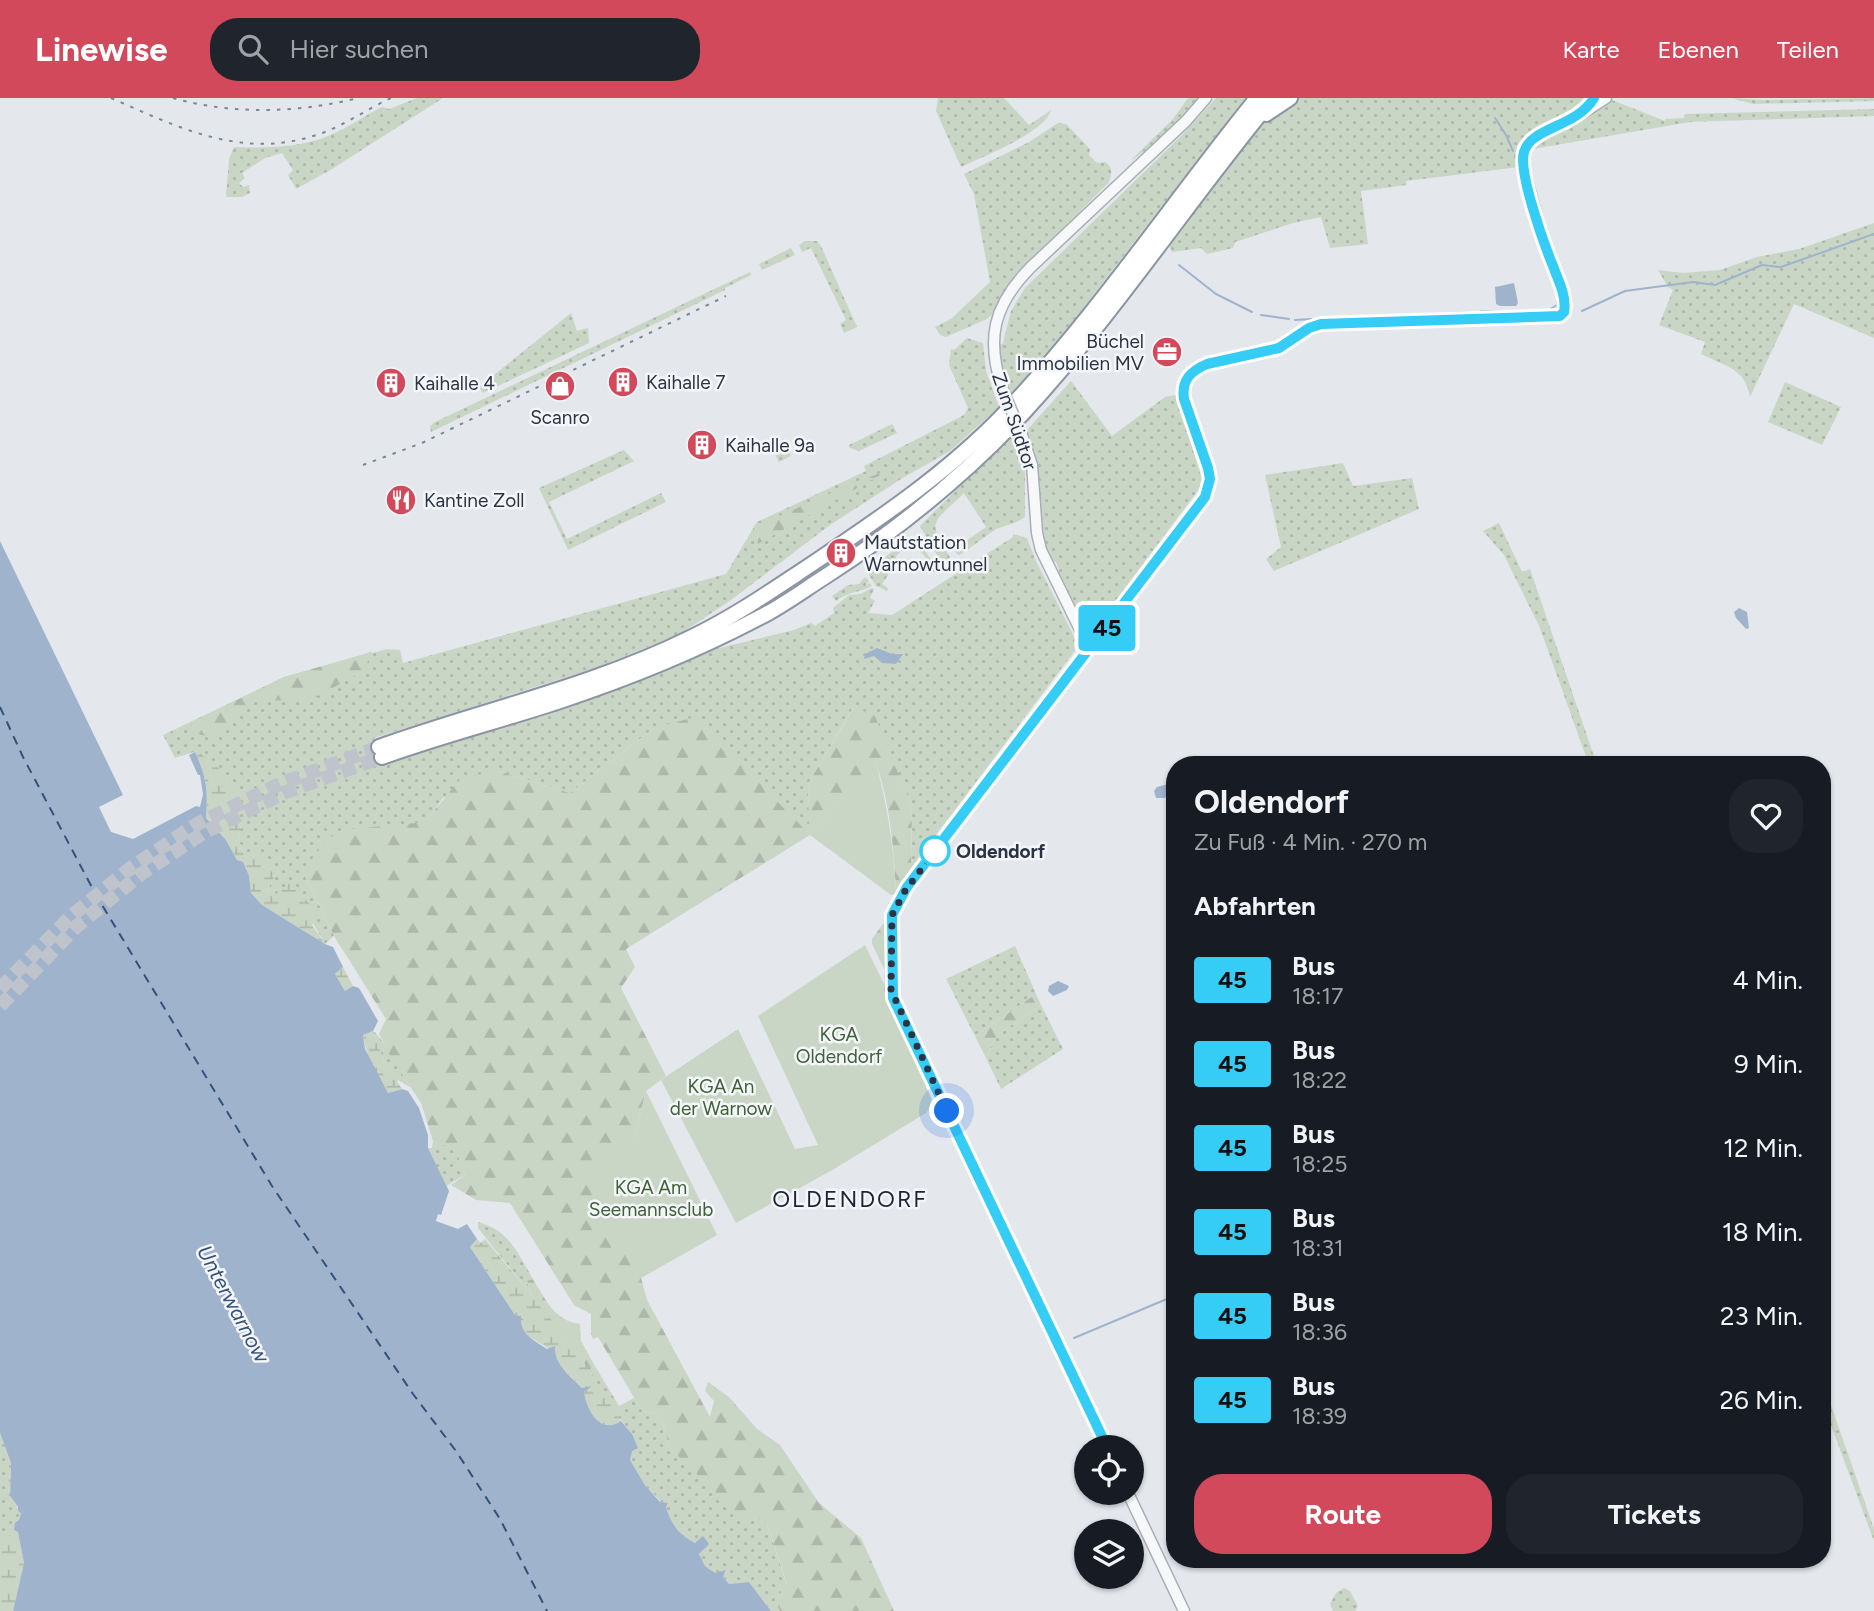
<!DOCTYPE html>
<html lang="de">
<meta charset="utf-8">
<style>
:root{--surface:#171b24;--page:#20242c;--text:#f1f3f6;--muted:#9ea1a6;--accent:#d1495b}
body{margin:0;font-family:Figtree,sans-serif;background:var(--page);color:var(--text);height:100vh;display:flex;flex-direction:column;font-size:26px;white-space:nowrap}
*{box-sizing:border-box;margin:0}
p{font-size:23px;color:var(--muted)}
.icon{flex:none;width:38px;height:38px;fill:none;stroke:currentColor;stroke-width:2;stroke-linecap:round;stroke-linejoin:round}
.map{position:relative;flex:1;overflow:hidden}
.sheet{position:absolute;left:1166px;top:658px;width:665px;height:812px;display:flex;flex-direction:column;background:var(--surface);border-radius:28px;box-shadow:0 2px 5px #0004}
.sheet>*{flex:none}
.badge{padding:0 14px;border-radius:5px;font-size:24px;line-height:46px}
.tools{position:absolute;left:1074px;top:1337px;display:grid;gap:14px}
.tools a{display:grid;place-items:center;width:70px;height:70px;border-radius:50%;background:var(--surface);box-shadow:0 2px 5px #0004;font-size:35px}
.you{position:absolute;width:35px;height:35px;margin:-18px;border:5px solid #fff;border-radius:50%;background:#1a73e8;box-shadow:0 0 0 10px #1a73e833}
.map>.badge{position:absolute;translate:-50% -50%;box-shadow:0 0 0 4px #fff}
h2{padding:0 28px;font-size:26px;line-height:63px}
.round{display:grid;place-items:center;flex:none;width:74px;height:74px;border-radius:28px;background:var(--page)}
.head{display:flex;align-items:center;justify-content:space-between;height:119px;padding:0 28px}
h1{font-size:33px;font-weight:700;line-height:52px}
.button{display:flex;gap:14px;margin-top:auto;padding:14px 28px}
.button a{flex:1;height:80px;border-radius:28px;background:var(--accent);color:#fff;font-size:28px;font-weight:700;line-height:80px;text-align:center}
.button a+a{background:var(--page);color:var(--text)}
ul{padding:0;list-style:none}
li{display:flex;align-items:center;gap:21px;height:84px;padding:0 28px}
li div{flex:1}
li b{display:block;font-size:26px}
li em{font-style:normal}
li .badge{min-width:77px;font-weight:700;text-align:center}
header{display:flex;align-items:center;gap:42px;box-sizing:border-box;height:98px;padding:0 35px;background:var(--accent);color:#fff}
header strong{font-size:33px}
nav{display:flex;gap:38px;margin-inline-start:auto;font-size:24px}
.search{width:490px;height:63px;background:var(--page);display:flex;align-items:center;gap:18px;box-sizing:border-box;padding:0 24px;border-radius:28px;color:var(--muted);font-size:26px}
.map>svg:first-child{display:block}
.grass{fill:url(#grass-dots)}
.forest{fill:url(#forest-firs)}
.wetland{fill:url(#wetland-marsh)}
.garden{fill:#c9d6c5}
.water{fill:#9fb4cc}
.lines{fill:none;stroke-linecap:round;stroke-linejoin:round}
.stream{stroke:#9fb4cc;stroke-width:2}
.ferry{stroke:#34527a;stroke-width:2;stroke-dasharray:9 7;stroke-linecap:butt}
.highway-tunnel{stroke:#bfc3cb;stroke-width:14;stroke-dasharray:14 7;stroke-linecap:butt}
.minor-casing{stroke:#a9aeb7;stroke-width:13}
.highway-casing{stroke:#8b94a3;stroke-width:18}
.minor{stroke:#f7f8fa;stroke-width:10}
.highway{stroke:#fff;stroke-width:14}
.rail{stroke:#7d8696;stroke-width:2;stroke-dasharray:3.5 7;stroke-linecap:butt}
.minor-bridge-casing{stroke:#a9aeb7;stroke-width:13;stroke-linecap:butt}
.minor-bridge{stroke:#f7f8fa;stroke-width:10}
.line-casing{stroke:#fff;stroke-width:16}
.line{stroke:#35ccf6;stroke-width:10}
.walk{stroke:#2b3445;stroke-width:7;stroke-dasharray:0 12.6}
.stop-dot{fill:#fff;stroke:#35ccf6;stroke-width:3.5}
.labels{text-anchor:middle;stroke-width:5;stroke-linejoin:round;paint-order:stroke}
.poi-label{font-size:19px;fill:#2b3445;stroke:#f4f6f9;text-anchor:start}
.street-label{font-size:19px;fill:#2b3445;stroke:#f4f6f9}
.stop-label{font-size:19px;font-weight:bold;fill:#2b3445;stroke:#f4f6f9;text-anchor:start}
.park-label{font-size:19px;fill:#3f6138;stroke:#f4f6f9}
.water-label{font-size:21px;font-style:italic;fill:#34527a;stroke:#f4f6f9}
.quarter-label{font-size:23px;letter-spacing:2px;fill:#1d2536;stroke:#f4f6f9}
</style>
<header>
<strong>Linewise</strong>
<div class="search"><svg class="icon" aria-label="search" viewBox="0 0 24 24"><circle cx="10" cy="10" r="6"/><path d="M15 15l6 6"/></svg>Hier suchen</div>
<nav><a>Karte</a><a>Ebenen</a><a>Teilen</a></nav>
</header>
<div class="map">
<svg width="1874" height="1513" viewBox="0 0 1874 1513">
<defs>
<pattern id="grass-dots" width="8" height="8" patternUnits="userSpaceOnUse" patternTransform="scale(1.75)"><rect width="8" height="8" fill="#c9d6c5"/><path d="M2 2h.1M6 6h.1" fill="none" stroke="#adb8ab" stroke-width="1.8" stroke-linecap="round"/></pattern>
<pattern id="forest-firs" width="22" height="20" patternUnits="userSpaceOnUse" patternTransform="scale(1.75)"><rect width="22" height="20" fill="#c9d6c5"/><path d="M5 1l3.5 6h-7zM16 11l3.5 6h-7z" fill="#adb8ab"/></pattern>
<pattern id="wetland-marsh" width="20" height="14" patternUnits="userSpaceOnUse" patternTransform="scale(1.75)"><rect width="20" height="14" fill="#c9d6c5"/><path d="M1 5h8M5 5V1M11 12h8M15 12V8" fill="none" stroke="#adb8ab"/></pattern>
</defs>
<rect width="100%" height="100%" fill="#e4e7ec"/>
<g class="grass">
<path d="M417 0H443L332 71 296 91 288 77 293 72 282 55 265 60 242 75 245 80 239 85 243 89 249 87 250 95 242 99H226L229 61 234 49C265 50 298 50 328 38 346 31 364 18 382 9L389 11Z"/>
<path d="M938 0H1004L1029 27 1051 12C1046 34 982 59 961 69L936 13Z"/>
<path d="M1188 0H1200C1180 25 1157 46 1130 63L1172 22Z"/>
<path d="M1216 0H1245L1061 239 1012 296 1004 280 999 248 1003 245 1011 213 1025 190 1180 39Z"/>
<path d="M1296 0H1594L1587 12 1539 37 1519 69 1406 83 1407 87 1361 93 1368 146 1330 150 1321 119 1293 125 1235 144 1233 150 1207 156 1201 150 1172 154 1169 148 1264 24 1275 14Z"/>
<path d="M1731 0 1763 2 1874 0V3L1753 6Z"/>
<path d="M1612 2 1665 23V21L1684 20 1685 16 1874 11V18L1690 24 1533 51 1540 41Z"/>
<path d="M1058 25 1066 26 1090 51 1089 57 1097 65 1105 64C1113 69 1112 76 1109 84L1009 186 993 215 987 221 946 239 940 237 935 229 951 221 990 184 974 96 964 76 1029 44Z"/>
<path d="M1874 125V240L1794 206 1750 299C1745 270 1725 268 1701 256L1705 244 1659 227 1673 192 1668 189 1658 172 1683 175 1720 172 1757 159 1799 151Z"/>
<path d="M805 143H817L821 148 857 229 844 235 840 226 846 222 811 150 802 154 799 147Z"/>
<path d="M791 150 795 157 762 172 759 166Z"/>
<path d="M750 174 751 177 725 190V192L431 334 430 329 433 325Z"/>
<path d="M571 215 577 233 588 230 589 245 483 295 479 289Z"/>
<path d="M967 240 983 245 986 273 999 309 950 353 901 381 830 427 731 502 680 536 595 570 374 640 385 665 682 564 683 566 684 563 715 551 794 532 811 525 815 528 834 515 833 510 849 497 860 496 872 490 874 491 870 500 875 503 868 515 892 517 1013 439V436L1027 440 1035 461 1078 546 1077 550 911 770 912 709 874 618 853 610 808 686 810 737 654 630 570 695 498 673 443 700 426 724 408 727 303 773 334 838 325 846 290 786 273 799 267 793 278 771 245 758 238 741 242 723 230 709 197 653 175 660 163 637 284 579 387 551 400 552 403 565 726 476 757 424 866 373 864 368 964 317 968 310 949 267 951 251 954 252Z"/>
<path d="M1071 283 1112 338 1165 299 1176 297 1202 381V387L1090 537H1086L1057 477 1059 472 1056 464 1050 462C1033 421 1044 372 1027 332Z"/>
<path d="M1785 284 1841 309 1822 347 1768 324Z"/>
<path d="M892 326 897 335 859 353 850 350 849 347Z"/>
<path d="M1012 336 1025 374V419L1017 424 996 431 960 457 957 456 954 452 956 450 986 429 964 395C934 425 925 421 950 459L949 464 942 465 920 428Z"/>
<path d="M783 341 791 358 779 364 771 347Z"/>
<path d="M624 352 634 363 549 404 567 441 661 395 666 404 568 452 539 390Z"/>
<path d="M1343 365 1353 388 1412 380 1419 411 1274 473 1266 461 1281 449 1265 377Z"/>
<path d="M1499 425 1522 474 1530 471 1597 667H1589L1540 530 1504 457 1483 433Z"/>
<path d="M909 440 918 442 936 469V473L933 474 926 467 929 464C915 446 914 441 896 458L897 464 882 486 888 490 887 493 876 488 867 474Z"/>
<path d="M865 479 869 483 865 488 870 485 872 488C858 495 850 493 836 503L832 498 848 487 859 486Z"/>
<path d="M1015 848 1036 896 975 938 946 881Z"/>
<path d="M1041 907 1063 951 1001 991 986 960 997 937Z"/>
<path d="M373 933C381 937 404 979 411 990L398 982 396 984 384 963Z"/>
<path d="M433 1043 456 1051 465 1077 446 1088 428 1050H432Z"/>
<path d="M478 1124C510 1133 517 1154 533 1181L527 1184 532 1198 478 1130Z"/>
<path d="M595 1268 619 1308 634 1300 642 1313 654 1315 662 1323 670 1350 767 1426 787 1487 775 1502 780 1513H771L749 1484 729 1486 723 1479 726 1473 715 1475 705 1468 699 1456 709 1445H695L683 1439 671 1423 666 1409 645 1387 630 1362 632 1336 613 1312 589 1272Z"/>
<path d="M1822 1281 1874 1431V1443L1822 1303Z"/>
<path d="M0 1335 11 1365 10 1398 21 1415 19 1422 13 1513H0Z"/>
<path d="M1344 1490 1350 1493 1358 1508 1355 1513H1333L1330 1506 1336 1495Z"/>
</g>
<g class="forest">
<path d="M889 372 758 446 755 429 853 385Z"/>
<path d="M371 554 372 558 358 576 309 603 257 602 214 640 190 634 192 624 284 579Z"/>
<path d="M854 609 875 618 912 709 911 770 896 796C894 750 890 704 875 662L810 737 626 851 635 869 621 890 666 978 646 993 634 1041 641 1180 647 1202 710 1319 714 1303 705 1293 708 1284 729 1299 757 1331 780 1347 819 1405 861 1440 894 1513H780L775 1502 787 1486 767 1426 756 1418 743 1421 670 1350 662 1323 654 1315 642 1313 598 1239 593 1241 591 1236V1216L574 1207 510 1105 476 1102 451 1087 465 1077 456 1052 433 1043 421 1005 392 961 379 936 386 921 334 838 303 773 328 740 351 731 425 724 461 680 498 673 570 695 654 630 695 619 809 736 808 686Z"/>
<path d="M888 824 887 877 872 846V841L883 826Z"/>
<path d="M1036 896 1041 907 997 937 986 960 975 938Z"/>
<path d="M533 1181C545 1201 555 1223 580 1226L581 1243 595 1268 589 1272 532 1198 527 1183Z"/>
</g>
<g class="wetland">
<path d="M197 653 226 676 237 696 230 709 242 723 238 741 245 758H259L278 771 267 793 273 798 290 785 318 815 312 827 325 846 262 807 251 795 249 778 237 762 226 742 206 720C208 693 207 680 195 654Z"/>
<path d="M343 869 353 888 345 893 335 876Z"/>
<path d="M373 933 384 963 402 991 388 995C377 976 366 959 363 937Z"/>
<path d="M477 1141 481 1145 485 1141 547 1216 589 1272 621 1323C599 1338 587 1313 584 1294L590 1289 582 1290 561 1268 554 1254 525 1236 519 1223 520 1218 515 1217 470 1149Z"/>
<path d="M14 1432 18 1434 24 1465 13 1513H0V1434L9 1439Z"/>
</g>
<g class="garden">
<path d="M875 661C887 706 894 749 896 796L891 797 810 737Z"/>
<path d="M865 847 884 886 889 906 931 1000V1008L926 1015 834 1071 736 1125 661 982 738 931 795 1051 818 1047 758 918Z"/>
<path d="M646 993 717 1137 641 1180 586 1066 634 1041Z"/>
</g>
<g class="water">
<path d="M1514 185 1518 205 1516 208H1500L1496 206 1495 189Z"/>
<path d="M0 443 123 697 99 709 111 734 133 741 196 708 200 709 203 696 200 677H198L189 657 195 654C207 680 208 693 206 720L226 742 237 762 243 764 249 778 251 795 262 807 325 846 333 849 343 869 335 876 345 893 353 888 359 890 378 923 373 933 363 937 365 951 388 995 402 991 408 993 419 1010 428 1037V1050L449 1093 441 1117 438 1116 436 1123 458 1131 467 1126 477 1141 470 1149 515 1217 521 1218C519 1236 534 1242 547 1251L555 1248C553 1265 571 1279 582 1290L592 1288 584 1294C587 1313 600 1337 621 1323L632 1336 638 1350 632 1353 630 1362 645 1387 660 1404 668 1405 666 1409C671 1426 679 1437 695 1445L703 1438 709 1446 699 1456 705 1468 715 1475 726 1472 723 1479 729 1486 749 1484 771 1513H13L24 1465 18 1434 14 1432 15 1425 19 1422 21 1415 18 1413V1409L10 1398 11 1365 0 1335Z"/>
<path d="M1739 510 1747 514 1749 530 1746 531 1736 520 1734 514Z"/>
<path d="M877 550 892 556H903L896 566 882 565 874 558 864 561 865 556Z"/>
<path d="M1168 686 1174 691V697L1164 700H1156L1154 693 1157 689Z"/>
<path d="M1058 883 1069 888 1067 892 1053 898 1048 893 1049 888Z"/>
</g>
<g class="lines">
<g class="stream">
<path d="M1495 20 1506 37 1513 53"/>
<path d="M1515 57 1524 90"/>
<path d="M1526 97 1530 113"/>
<path d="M1536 134 1549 172"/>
<path d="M1179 167 1216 196 1252 214"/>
<path d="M1481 213H1547L1557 207 1558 194"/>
<path d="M1582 213 1625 193 1693 184 1715 187 1762 167 1781 169 1874 136"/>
<path d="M1261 217 1289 221"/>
<path d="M1397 217 1473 214"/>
<path d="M1381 218 1391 217"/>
<path d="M1354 219 1377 218"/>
<path d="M1333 220 1348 219"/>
<path d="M1323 221 1327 220"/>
<path d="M1295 222 1311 221"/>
<path d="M1074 1240 1174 1198"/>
</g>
<path class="ferry" d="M0 609 23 659 96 797 272 1088 413 1296 456 1353 500 1421 547 1513"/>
<g class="highway-tunnel">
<path d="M0 891 70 819 132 769 197 726 280 686 379 649"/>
<path d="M0 908 77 828 141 776 203 735 286 694 382 659"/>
</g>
<g class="minor-casing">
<g id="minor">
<path d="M1002 290C986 241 993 208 1030 170L1186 23 1206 0"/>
<path d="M1022 337 1032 367 1037 435 1041 452 1090 552"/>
<path d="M1107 1349 895 905 891 892 892 816 907 789 1205 399 1209 387 1208 370 1183 301C1181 282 1191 273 1207 266L1279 250 1309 230 1321 226 1560 218 1564 214V198L1545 148 1523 68 1524 54 1529 45 1539 37 1572 22 1606 0"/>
<path d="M1128 1395 1184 1513"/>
</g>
</g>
<g class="highway-casing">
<g id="highway">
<path d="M1266 16 1290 0"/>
<path d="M379 649C483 612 593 588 692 539 734 519 774 491 812 466 879 421 947 375 1003 317 1096 219 1172 105 1257 0"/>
<path d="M382 659C440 638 499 623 557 604 630 580 701 551 768 515 788 504 807 490 826 478 899 431 965 377 1024 314 1114 216 1188 103 1273 0"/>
</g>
</g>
<use href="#minor" class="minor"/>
<use href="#highway" class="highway"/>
<g class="rail">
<path d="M111 0C177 29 241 61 313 38 341 30 365 12 391 0"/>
<path d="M173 0C233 17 298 15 358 0"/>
<path d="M363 367 422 345 726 198"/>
</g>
<g class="minor-bridge-casing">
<path id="minor-bridge" d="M1002 290 1022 337"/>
</g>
<use href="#minor-bridge" class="minor-bridge"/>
</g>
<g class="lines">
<g class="line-casing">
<path id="line" d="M1107 1349 893 900 892 817 907 789 1205 399 1210 381 1208 370 1184 301C1181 282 1191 273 1207 266L1279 250 1309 230 1321 226 1560 218 1564 214C1567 198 1558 182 1553 168 1544 146 1518 74 1524 54 1531 29 1577 29 1594 0"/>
</g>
<use href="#line" class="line"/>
<path class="walk" d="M935 753 905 793 892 817 891 892 947 1013"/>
</g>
<defs>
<g id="office-disc" transform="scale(1.575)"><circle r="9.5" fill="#d1495b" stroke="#f4f6f9"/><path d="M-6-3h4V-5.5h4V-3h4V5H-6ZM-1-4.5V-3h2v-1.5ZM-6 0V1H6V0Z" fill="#fff"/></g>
<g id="building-disc" transform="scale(1.575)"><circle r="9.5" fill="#d1495b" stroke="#f4f6f9"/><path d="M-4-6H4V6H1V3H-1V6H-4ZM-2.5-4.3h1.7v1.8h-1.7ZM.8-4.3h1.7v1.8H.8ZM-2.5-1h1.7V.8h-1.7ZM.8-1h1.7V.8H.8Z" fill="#fff"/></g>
<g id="shop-disc" transform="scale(1.575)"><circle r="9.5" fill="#d1495b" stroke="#f4f6f9"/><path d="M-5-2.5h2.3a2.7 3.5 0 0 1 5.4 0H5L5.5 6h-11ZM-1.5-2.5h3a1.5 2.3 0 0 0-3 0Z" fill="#fff"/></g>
<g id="restaurant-disc" transform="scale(1.575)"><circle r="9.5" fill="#d1495b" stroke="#f4f6f9"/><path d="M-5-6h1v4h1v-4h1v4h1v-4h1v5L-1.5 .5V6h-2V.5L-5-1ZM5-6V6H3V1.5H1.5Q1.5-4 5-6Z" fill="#fff"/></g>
</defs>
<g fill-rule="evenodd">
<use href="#office-disc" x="1167" y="254"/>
<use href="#building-disc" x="623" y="284"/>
<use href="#building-disc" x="391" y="285"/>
<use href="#shop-disc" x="560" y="288"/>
<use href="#building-disc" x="702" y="347"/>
<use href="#restaurant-disc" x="401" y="402"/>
<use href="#building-disc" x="841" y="455"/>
</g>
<circle class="stop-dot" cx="935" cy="753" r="14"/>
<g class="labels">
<g class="poi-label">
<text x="1144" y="250" text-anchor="end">Büchel<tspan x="1144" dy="22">Immobilien MV</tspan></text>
<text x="646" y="291">Kaihalle 7</text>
<text x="414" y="292">Kaihalle 4</text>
<text x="560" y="326" text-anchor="middle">Scanro</text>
<text x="725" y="354">Kaihalle 9a</text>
<text x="424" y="409">Kantine Zoll</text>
<text x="864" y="451">Mautstation<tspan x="864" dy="22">Warnowtunnel</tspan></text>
</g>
<g class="street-label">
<text transform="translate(1015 323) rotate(71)" y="7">Zum Südtor</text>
</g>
<g class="stop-label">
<text x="956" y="760">Oldendorf</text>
</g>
<g class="park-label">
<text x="839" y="943">KGA<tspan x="839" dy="22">Oldendorf</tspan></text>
<text x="721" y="995">KGA An<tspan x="721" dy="22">der Warnow</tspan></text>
<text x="651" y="1096">KGA Am<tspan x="651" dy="22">Seemannsclub</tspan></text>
</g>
<g class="water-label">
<text transform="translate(233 1206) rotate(62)" y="7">Unterwarnow</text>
</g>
<g class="quarter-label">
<text x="850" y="1109">OLDENDORF</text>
</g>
</g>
</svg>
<div class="tools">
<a><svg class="icon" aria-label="locate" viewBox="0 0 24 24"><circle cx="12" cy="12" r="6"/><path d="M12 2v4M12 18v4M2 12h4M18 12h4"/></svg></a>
<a><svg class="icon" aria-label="layers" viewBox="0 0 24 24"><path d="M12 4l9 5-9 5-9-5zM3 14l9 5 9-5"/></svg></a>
</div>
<div class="you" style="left:947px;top:1013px"></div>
<b class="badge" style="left:1107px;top:530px;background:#35ccf6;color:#111">45</b>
<section class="sheet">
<div class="head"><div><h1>Oldendorf</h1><p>Zu Fuß · 4 Min. · 270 m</p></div><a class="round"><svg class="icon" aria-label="heart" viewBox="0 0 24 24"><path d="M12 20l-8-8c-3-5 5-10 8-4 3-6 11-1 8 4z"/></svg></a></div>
<h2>Abfahrten</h2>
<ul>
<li><span class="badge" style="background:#35ccf6;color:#111">45</span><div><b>Bus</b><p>18:17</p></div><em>4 Min.</em></li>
<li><span class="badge" style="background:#35ccf6;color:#111">45</span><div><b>Bus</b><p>18:22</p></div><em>9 Min.</em></li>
<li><span class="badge" style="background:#35ccf6;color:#111">45</span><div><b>Bus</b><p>18:25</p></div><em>12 Min.</em></li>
<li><span class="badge" style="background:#35ccf6;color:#111">45</span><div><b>Bus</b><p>18:31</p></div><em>18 Min.</em></li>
<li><span class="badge" style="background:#35ccf6;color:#111">45</span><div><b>Bus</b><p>18:36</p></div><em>23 Min.</em></li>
<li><span class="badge" style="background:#35ccf6;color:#111">45</span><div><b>Bus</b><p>18:39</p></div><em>26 Min.</em></li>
</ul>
<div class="button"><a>Route</a><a>Tickets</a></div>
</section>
</div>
